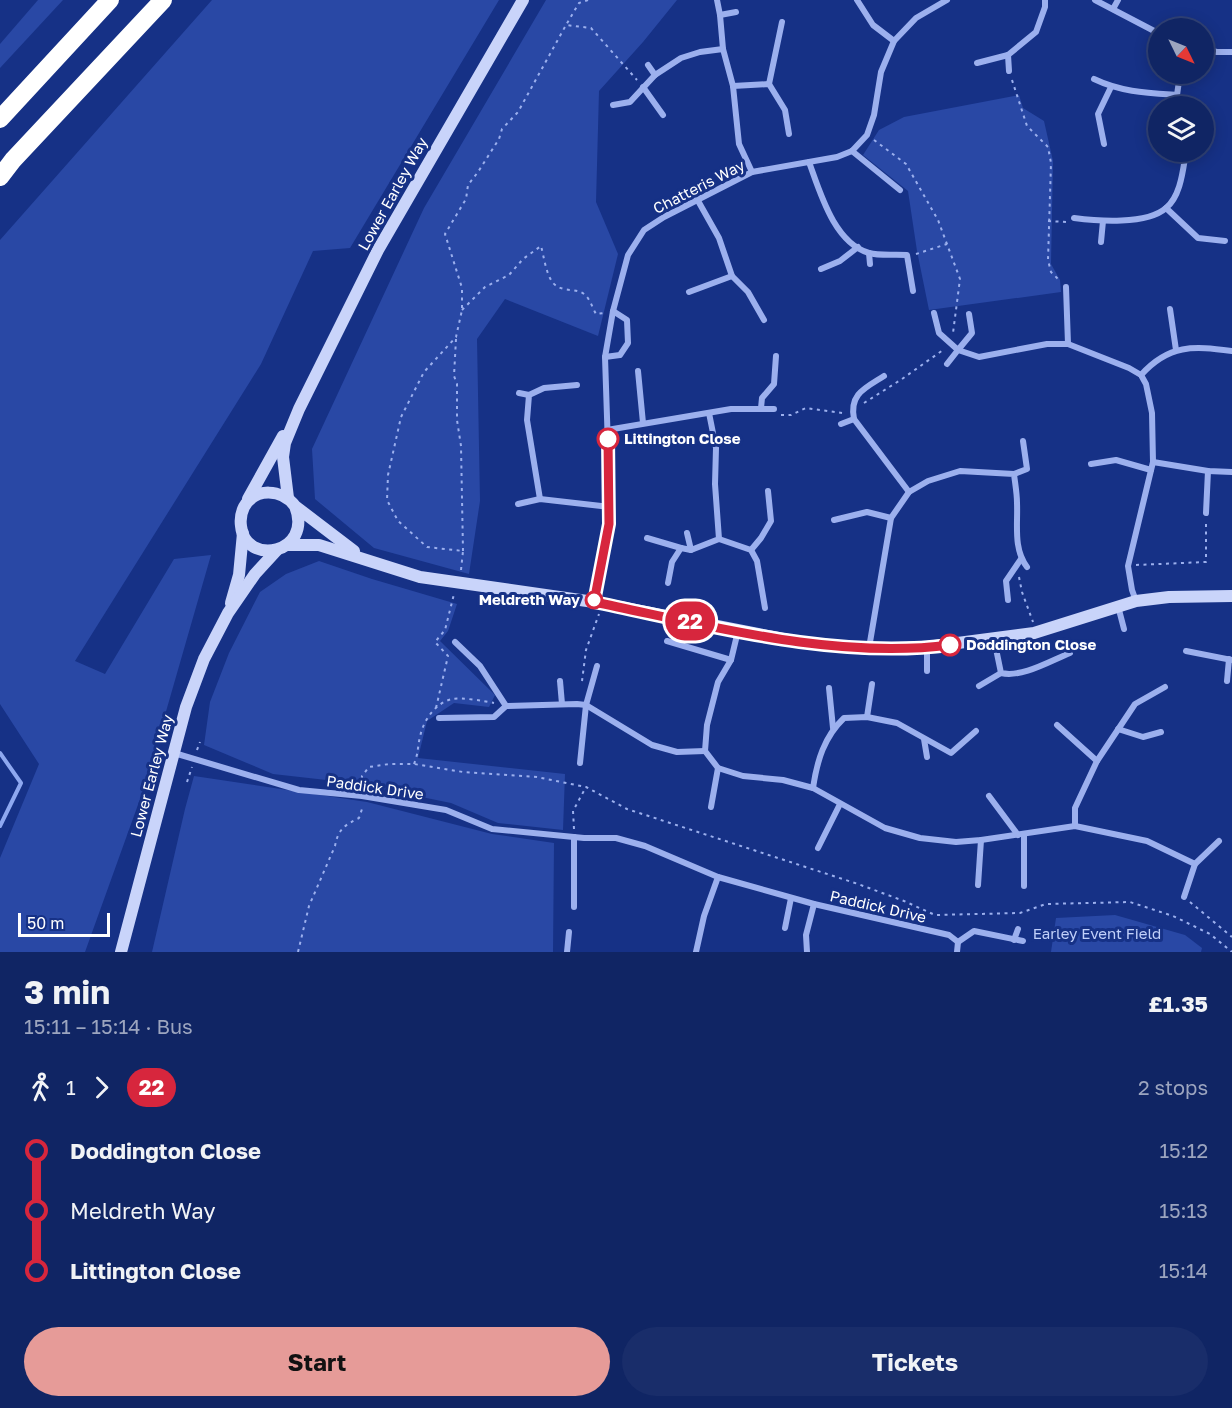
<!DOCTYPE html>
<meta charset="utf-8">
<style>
:root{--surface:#102564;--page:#192d6a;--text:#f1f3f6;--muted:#9ca5bf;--line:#304278;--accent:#e69b98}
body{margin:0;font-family:"Golos Text",sans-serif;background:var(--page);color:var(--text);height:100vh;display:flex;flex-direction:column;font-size:22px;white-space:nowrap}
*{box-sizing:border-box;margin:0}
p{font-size:20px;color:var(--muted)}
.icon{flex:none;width:33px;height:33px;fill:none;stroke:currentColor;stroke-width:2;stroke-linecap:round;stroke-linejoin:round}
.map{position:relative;height:952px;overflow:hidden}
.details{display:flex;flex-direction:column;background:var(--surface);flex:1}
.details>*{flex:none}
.badge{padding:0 12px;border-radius:20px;font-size:21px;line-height:39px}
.needle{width:39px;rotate:133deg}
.controls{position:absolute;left:1148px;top:18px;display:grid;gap:12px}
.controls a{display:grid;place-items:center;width:66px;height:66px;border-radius:50%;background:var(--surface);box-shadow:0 3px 15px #0003,0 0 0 2px var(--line);font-size:30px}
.scale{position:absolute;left:18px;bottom:15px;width:92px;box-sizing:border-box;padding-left:6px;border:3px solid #fff;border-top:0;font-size:16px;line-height:21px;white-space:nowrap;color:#fff;-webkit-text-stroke:4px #163186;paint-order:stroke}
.map>.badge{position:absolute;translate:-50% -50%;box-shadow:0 0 0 3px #fff}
.legs{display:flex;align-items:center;gap:9px;height:66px;padding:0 24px;font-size:20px}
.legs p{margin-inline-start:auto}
.head{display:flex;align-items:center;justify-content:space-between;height:102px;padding:0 24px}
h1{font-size:33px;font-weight:700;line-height:45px}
.primary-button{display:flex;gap:12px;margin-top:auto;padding:12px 24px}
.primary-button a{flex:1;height:69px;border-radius:36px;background:var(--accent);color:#111;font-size:24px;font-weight:700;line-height:69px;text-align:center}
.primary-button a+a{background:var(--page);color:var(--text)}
ul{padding:0 24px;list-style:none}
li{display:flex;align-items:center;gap:21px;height:60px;font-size:22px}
li i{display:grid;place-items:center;width:9px;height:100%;margin:0 8px;background:currentColor}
li i::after{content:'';width:15px;height:15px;margin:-8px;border:4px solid;border-radius:50%;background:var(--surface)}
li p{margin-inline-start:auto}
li:first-child i{background:linear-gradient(#0000 50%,currentColor 0)}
li:last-child i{background:linear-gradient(currentColor 50%,#0000 0)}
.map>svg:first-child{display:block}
.green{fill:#2948a5}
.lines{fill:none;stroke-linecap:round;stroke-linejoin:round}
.stream{stroke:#8ea8f0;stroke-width:4}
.path{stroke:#9cb0ee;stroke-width:2;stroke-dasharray:3 4.5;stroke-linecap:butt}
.street{stroke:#9cb0ee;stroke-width:6}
.secondary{stroke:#c9d4fa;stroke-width:12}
.highway{stroke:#fff;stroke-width:18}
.line-1-casing{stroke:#fff;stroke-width:14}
.line-1{stroke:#d7263d;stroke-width:9}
.stop-1-dot{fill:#fff;stroke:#d7263d;stroke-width:3}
.labels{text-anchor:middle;stroke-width:6;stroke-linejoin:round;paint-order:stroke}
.street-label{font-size:15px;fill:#fff;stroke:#163186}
.stop-label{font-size:15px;font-weight:bold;fill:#fff;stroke:#163186;text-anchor:start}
.park-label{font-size:15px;fill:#c1d0fa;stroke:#163186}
</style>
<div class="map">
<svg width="1232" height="952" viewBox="0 0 1232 952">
<rect width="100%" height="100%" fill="#163186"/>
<g class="green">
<path d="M38 0H63L0 68V44Z"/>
<path d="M212 0H499L350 248 313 251 261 364 75 661 105 674 174 559 211 555 144 788 85 952H0V858L39 764 0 704V240Z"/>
<path d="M546 0H677L643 42 599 91 596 202 618 254 598 336 505 299 477 339 480 501 469 574 374 548 315 499 312 449 424 208Z"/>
<path d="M1019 95 1023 108 1044 121 1053 161 1051 264 1060 280 1061 292 929 310 917 251 908 191 863 155 879 130 904 117Z"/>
<path d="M319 561 372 579 457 604 448 631 440 641 495 695 489 707 454 703 427 721 418 758 565 774 563 830 498 823 451 803 353 783 273 774 204 745 210 702 229 653 260 592 286 574Z"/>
<path d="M194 776 367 802 492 834 554 843 553 952H152L185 809Z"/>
<path d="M1115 915 1185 935 1202 948 1201 952H1051L1056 918Z"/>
</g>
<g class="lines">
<path class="stream" d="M0 753 21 783 0 826"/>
<g class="path">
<path d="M588 0 579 3 566 25 591 28 637 80"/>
<path d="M1012 80 1027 126 1048 147 1051 163 1048 260 1051 272 1060 281"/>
<path d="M874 140 906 164 938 220 960 279 953 333"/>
<path d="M1048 221 1066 222"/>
<path d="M916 254 947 244"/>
<path d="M462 310 485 287 509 275 523 259 541 246C544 257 546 274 553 283 563 294 579 286 587 297 591 302 593 309 596 314L604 313"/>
<path d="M456 339 454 376 457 384V420L461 446 463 551"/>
<path d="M864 403 902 379 943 350"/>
<path d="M781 415H791L806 408 842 413"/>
<path d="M1136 565 1206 562V520"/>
<path d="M461 570 463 551 427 547 398 521 387 500 388 475 401 417 424 372 456 337 462 310V288L445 234 466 199 468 185 478 172 499 139 502 129 518 112 566 25"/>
<path d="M1019 577 1022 592 1033 622"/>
<path d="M582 681 586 650 599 614"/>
<path d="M436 708 448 656 435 642 445 630 454 594"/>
<path d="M197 750 200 742"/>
<path d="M414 764C419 751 417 749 420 737 423 721 435 703 452 699 461 697 484 701 494 703"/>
<path d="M187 782 192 767"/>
<path d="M361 786 362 776 369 767 389 764H414L463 772 537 777 586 787 627 809 858 884 904 901 935 915 1020 913 1046 904 1130 902 1173 916 1210 934 1232 952"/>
<path d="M574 829 573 811 586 787"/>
<path d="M1190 902 1232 937"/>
<path d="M298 952 309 906 335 846C338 829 345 825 359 818L362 809"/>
</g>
<g class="street">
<path d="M717 0 720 15"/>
<path d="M857 0 873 25 894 41"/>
<path d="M1095 0 1158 33"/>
<path d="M1113 9 1118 0"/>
<path d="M736 12 720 15 723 49 733 86 739 144 752 172"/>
<path d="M1203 49 1217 52H1232"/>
<path d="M1008 55 1009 71"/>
<path d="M977 63 1008 55 1036 32 1045 7V0"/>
<path d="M648 65 655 75"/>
<path d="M1180 74 1177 95 1180 106"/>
<path d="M1094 79C1121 92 1148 93 1177 95"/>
<path d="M769 84 782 22"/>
<path d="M733 86 769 84 785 110 789 134"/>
<path d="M643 87 663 115"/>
<path d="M613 105 630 102 655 75 681 58 700 52 723 49"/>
<path d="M1104 144 1098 114 1111 87"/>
<path d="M852 151 900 190"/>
<path d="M809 162C820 192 834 243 869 253 880 256 895 254 907 255L913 291"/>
<path d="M697 199 719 238 732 276 748 292 764 320"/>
<path d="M1166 208 1198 238 1225 241"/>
<path d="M1074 218C1097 221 1147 225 1166 208 1181 196 1183 169 1186 152"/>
<path d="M1101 242 1103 221"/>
<path d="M869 253 870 264"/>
<path d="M821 269 840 261 858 247"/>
<path d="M1066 287 1068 344"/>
<path d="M689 292 732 276"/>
<path d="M1170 309 1176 350"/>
<path d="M934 313 939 333 958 350 972 333 969 314"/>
<path d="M605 357 620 355 628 343 627 320 613 311"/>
<path d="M947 364 958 350 979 357 1047 344H1068L1129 368 1141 375 1146 384 1152 413 1153 462 1128 566 1132 590 1136 601"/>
<path d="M638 371 643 423"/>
<path d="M1141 375C1169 344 1193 346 1232 351"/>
<path d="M519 393 529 395"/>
<path d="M761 408 762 398 774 384 776 356"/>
<path d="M854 419C849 394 865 388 884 376"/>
<path d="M841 424 854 419 909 492"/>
<path d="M607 430 731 409H774"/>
<path d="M1153 462 1208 471 1232 472"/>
<path d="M1091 464 1116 460 1151 470"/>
<path d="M1014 474 1027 469 1023 441"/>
<path d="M540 499 527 420 529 395 544 388 577 385"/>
<path d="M518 504 540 499 610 507"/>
<path d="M1206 513 1208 471"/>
<path d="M834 520 867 512 891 518"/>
<path d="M687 533 691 550"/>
<path d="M647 538 681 548"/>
<path d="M719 539 751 550 757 561 765 608"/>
<path d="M751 550 761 538 771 521 768 491"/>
<path d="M668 583 672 562 681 548 691 550 719 539 715 484 716 448 709 413"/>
<path d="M1008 600 1006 581 1021 559"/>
<path d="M594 602 609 524 610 507 605 357 613 311 628 255 644 230 664 217 752 172 837 157 852 151 867 135 874 115 881 72 894 41 916 18 947 0"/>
<path d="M1118 606 1124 629"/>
<path d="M738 631 731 660 718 682 707 725 705 751 718 768 743 776 783 780 813 788 885 828 920 838 956 842 981 840 1075 826 1147 841 1195 864 1184 897"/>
<path d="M994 639 1001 673C1022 678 1050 661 1070 653"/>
<path d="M667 641 731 660"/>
<path d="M455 642 480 666 506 706"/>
<path d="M869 648 891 518 909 492 928 481 960 471 1014 474C1015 483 1017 493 1017 503 1018 525 1013 548 1027 567"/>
<path d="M1186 651 1232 660"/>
<path d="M927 671V647"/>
<path d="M560 681 562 704"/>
<path d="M1227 681 1229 659"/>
<path d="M979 686 1001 673"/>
<path d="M829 688 833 728"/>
<path d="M867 717 872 684"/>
<path d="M439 718 494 717 506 706 577 704 586 705 652 745 677 752 705 751"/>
<path d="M1057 725 1097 761"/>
<path d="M1118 729 1143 737 1161 732"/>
<path d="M924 739 927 757"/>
<path d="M174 753 299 790 362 796 446 810 492 829 584 838H616L645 846 718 877 814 904 949 935 958 942"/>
<path d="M580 763 586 705 597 666"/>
<path d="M813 788C817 761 824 737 844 718L867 717 897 723 951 753 976 731"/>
<path d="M989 796 1018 835"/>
<path d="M711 807 718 768"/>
<path d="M1075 826V808L1097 761 1135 704 1165 687"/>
<path d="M574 837V907"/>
<path d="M818 848 840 804"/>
<path d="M1195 864 1219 841"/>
<path d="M978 885 981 840"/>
<path d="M1024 886V834"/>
<path d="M785 928 791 898"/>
<path d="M1014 940 1018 929"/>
<path d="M958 942 974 931 1023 941"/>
<path d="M567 952 569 932"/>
<path d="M696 952 704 916 718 877"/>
<path d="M807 952 806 935 814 904"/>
<path d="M957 952 958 942"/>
</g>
<g class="secondary">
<path d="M288 498 283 457 285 443 299 409 378 250 523 0"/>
<path d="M248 499 283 436"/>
<path d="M295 506C314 554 245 567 241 526 240 519 241 513 244 507 255 487 282 489 295 506L354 551"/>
<path d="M287 545H319L420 577 594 602 799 642 869 649 927 647 1034 633 1136 601 1169 597 1232 596"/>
<path d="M231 603 239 575 243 533"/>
<path d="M121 952 186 707 204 659 228 613 255 574 277 550"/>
</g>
<g class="highway">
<path d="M0 119 110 0"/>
<path d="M0 177 13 160 163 0"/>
</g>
</g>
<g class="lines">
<g class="line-1-casing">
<path id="line-1" d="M608 439 609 524 594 602C707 625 834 660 950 645"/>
</g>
<use href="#line-1" class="line-1"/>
</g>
<g class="stop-1-dot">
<circle cx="608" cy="439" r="10"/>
<circle cx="594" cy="600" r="8"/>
<circle cx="950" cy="645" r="10"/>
</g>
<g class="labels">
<g class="street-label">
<text transform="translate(699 187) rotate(-27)" y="5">Chatteris Way</text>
<text transform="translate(393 194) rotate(-61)" y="5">Lower Earley Way</text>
<text transform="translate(152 776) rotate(-75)" y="5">Lower Earley Way</text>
<text transform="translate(375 788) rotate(8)" y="5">Paddick Drive</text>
<text transform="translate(878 907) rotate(13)" y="5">Paddick Drive</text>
</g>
<g class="stop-label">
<text x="624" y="444">Littington Close</text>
<text x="580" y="605" text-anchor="end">Meldreth Way</text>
<text x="966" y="650">Doddington Close</text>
</g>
<g class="park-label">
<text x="1097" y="939">Earley Event Field</text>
</g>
</g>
</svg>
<div class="controls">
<a><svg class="needle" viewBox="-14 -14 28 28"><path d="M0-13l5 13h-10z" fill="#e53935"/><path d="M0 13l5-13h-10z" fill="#9ca5bf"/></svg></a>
<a><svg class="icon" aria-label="layers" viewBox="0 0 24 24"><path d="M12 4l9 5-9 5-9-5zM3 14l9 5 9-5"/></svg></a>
</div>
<div class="scale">50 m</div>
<b class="badge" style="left:690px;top:621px;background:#d7263d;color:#fff">22</b>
</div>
<section class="details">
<div class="head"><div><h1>3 min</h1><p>15:11 – 15:14 · Bus</p></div><b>£1.35</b></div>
<div class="legs"><svg class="icon" aria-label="walk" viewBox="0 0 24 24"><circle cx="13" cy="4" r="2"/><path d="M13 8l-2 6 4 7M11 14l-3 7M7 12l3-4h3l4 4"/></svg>1<svg class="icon" aria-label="forward" viewBox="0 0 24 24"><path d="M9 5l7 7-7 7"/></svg><b class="badge" style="background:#d7263d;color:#fff">22</b><p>2 stops</p></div>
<ul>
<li><i style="color:#d7263d"></i><b>Doddington Close</b><p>15:12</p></li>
<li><i style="color:#d7263d"></i><span>Meldreth Way</span><p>15:13</p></li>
<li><i style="color:#d7263d"></i><b>Littington Close</b><p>15:14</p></li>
</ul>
<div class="primary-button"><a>Start</a><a>Tickets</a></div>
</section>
